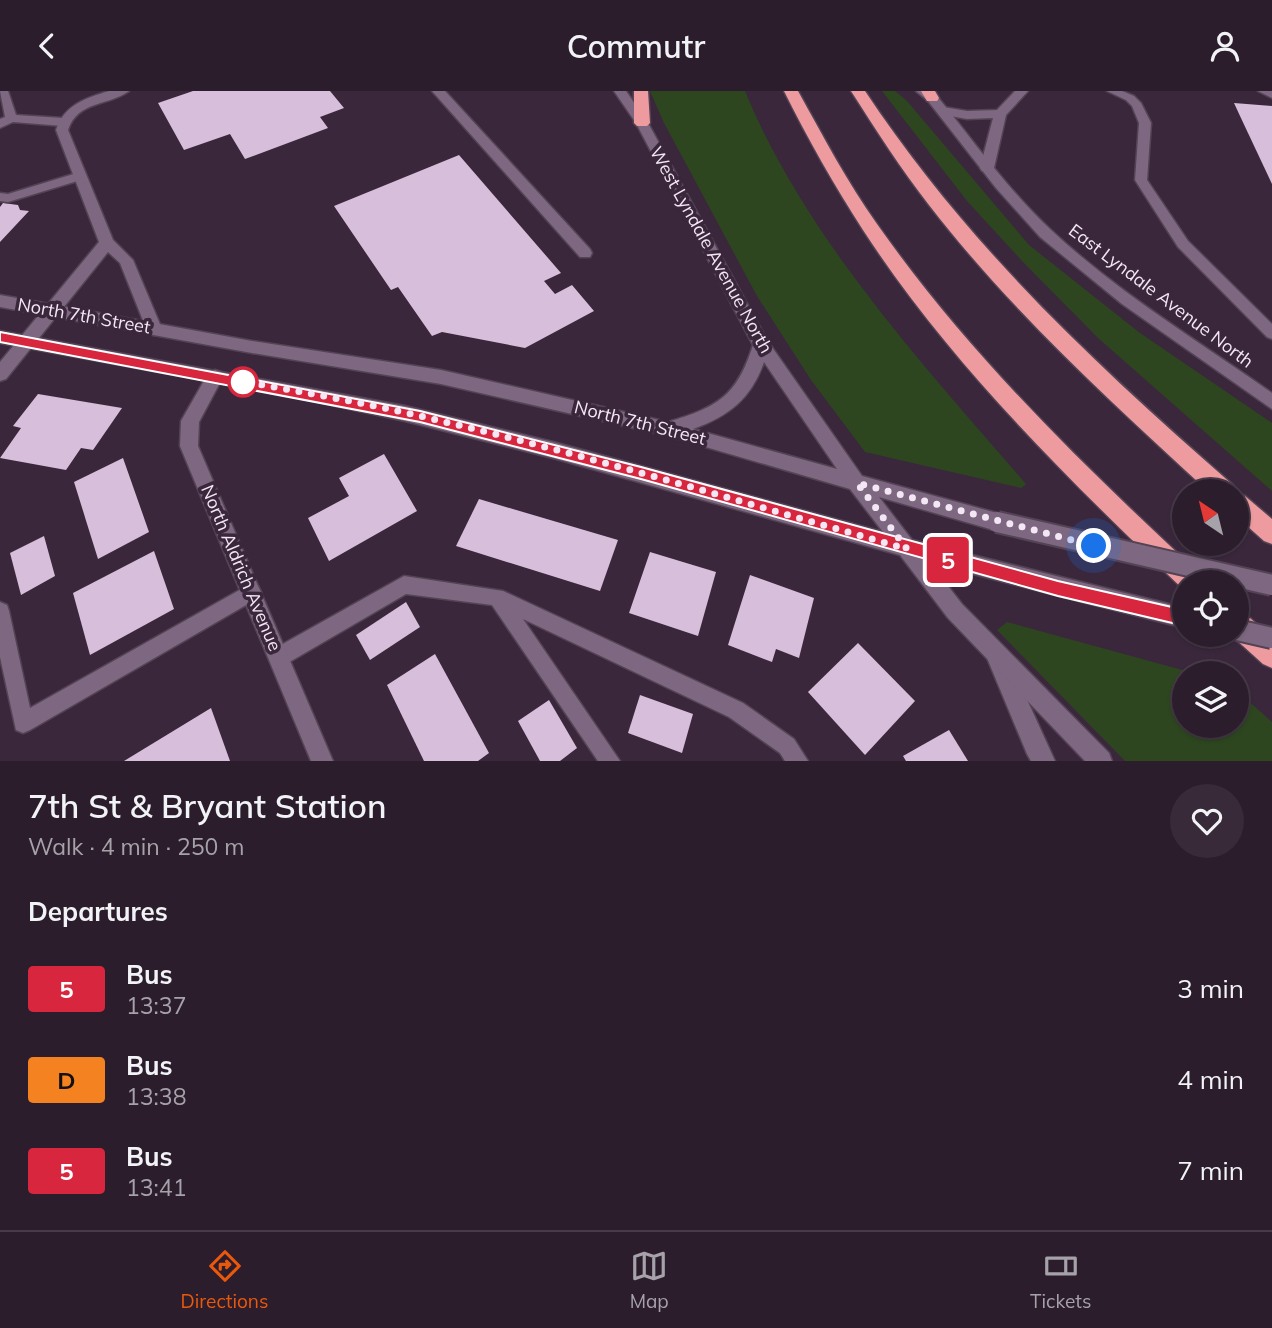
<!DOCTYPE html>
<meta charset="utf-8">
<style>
:root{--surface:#2c1d2d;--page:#382a39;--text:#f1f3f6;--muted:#a6a2aa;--line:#483b49;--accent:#ea580c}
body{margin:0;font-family:Mulish,sans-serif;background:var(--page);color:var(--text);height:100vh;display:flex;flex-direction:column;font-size:26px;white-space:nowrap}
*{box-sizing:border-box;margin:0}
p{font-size:23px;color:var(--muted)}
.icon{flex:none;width:38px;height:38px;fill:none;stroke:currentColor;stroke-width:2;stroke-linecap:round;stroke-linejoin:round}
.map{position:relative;height:670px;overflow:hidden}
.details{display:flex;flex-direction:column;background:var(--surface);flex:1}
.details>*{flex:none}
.badge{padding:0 14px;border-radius:5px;font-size:24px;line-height:46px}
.needle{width:46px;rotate:325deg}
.fabs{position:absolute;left:1172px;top:388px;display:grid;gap:14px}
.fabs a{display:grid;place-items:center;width:77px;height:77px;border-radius:50%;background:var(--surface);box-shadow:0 2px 5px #0004,0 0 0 2px var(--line);font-size:35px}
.you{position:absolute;width:35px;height:35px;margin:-18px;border:5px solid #fff;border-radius:50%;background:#1a73e8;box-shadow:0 0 0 10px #1a73e833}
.map>.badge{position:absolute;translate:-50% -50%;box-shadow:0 0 0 4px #fff}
h2{padding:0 28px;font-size:26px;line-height:63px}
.round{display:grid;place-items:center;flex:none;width:74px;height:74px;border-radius:37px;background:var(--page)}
.head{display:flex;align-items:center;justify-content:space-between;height:119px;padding:0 28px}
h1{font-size:33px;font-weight:600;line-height:52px}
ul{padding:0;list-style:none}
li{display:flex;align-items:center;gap:21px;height:91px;padding:0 28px}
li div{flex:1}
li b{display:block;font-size:26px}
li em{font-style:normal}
li .badge{min-width:77px;font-weight:700;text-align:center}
header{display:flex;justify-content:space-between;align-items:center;height:91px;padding:0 28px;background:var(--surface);font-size:32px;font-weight:600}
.tab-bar{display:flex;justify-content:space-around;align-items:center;height:98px;border-top:2px solid var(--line);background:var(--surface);font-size:19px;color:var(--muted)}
.tab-bar a{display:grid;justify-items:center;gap:4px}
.tab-bar .current{color:var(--accent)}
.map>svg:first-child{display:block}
.green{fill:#2d4620}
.building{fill:#d7beda}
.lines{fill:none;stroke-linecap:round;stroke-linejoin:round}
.lane-casing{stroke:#544355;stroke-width:3}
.street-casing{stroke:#544355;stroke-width:3}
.secondary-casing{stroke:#544355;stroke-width:3}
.highway-casing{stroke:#544355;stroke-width:3}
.lane{fill:#7e6780;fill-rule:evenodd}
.street{fill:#7e6780;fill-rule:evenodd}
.secondary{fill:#7e6780;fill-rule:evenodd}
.highway{fill:#ee9b9f;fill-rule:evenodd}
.secondary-bridge-casing{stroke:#544355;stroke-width:24;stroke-linecap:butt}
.secondary-bridge{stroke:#7e6780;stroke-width:20}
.line{fill:#d7263d;stroke:#fff;stroke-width:2}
.walk{stroke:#f4e7f5;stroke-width:7;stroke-dasharray:0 12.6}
.stop-dot{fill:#fff;stroke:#d7263d;stroke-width:3.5}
.labels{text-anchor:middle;stroke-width:7;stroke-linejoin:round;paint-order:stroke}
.street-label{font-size:18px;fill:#f4e7f5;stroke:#3a273c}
</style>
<header><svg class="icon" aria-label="back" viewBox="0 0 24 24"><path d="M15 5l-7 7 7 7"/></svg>Commutr<svg class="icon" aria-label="person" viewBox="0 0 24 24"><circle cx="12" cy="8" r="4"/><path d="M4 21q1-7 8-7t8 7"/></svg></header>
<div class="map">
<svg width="1272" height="670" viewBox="0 0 1272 670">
<rect width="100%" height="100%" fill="#3a273c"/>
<g class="green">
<path d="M650 0H745C805 146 924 275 1026 393L1021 397 865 361 811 289 757 205 664 32Z"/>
<path d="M882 0H895L907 10 1029 154 1140 242 1272 332V400L1098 247 1023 171 967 110Z"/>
<path d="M1007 531 1197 583H1185V635H1237V600L1272 631V670H1125L997 539Z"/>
</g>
<g class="building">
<path d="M193 0H330L344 17 320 26 328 37 245 68 230 43 184 59 158 12Z"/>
<path d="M1234 12 1272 15V93L1240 25Z"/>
<path d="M459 64 561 182 544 190 555 203 572 194 594 220 525 257 442 241 432 245 398 196 391 199 334 115Z"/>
<path d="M3 112 18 114 20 119 29 120 0 151V116Z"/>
<path d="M38 303 122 317 93 359 81 357 66 379 0 367 21 337 13 335Z"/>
<path d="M384 363 417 420 329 470 308 427 349 405 339 387Z"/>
<path d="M123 367 149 441 98 468 74 391Z"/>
<path d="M479 408 618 449 600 500 456 455Z"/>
<path d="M44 445 55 485 21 504 10 462Z"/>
<path d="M154 460 174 518 90 564 73 502Z"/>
<path d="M650 461 716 481 698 545 629 522Z"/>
<path d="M750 484 814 507 799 567 776 558 772 571 728 554Z"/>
<path d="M406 511 420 536 370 569 356 544Z"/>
<path d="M858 552 915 610 865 664 808 601Z"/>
<path d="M435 563 489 662 478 670H424L387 594Z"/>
<path d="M640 604 693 623 682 662 628 642Z"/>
<path d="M549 609 577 657 560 670H540L518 630Z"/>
<path d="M211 617 230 670H124Z"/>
<path d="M949 639 968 670H906L903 665Z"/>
</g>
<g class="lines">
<g class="lane-casing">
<g id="lane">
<path d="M0 0H8L16 24 63 27 69 31 63 35 13 31 0 37V28L5 26Z"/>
<path d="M1107 0H1122L1134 5 1141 12 1151 32 1147 89 1188 150 1272 233V248L1267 246 1178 156 1135 89 1139 32 1132 15 1126 9Z"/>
<path d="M1258 0H1272V7Z"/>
<path d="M80 81 84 82V88L8 111 0 110V102L8 103Z"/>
<path d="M404 485 503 500 743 612 794 648 808 670H785L780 662 729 626 523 528 620 670H598L492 514 406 503 286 573 279 576 272 573 269 566 272 559Z"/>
<path d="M252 492 258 495 261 501 258 507 30 639 23 642 16 639 0 566V511L7 514 9 520 30 617Z"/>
</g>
</g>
<g class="street-casing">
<g id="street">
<path d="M109 0H129C109 15 78 9 68 39L113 149 133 169 162 238 154 244 148 242 120 172 108 161 6 288 0 290V271L99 151 56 39C64 14 86 7 109 0Z"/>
<path d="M432 0H445L590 158 592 162 590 166H580Z"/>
<path d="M1015 0H1028L1006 24 994 77 992 80H982L980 77 993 27 967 28 939 23 937 20 943 16 967 20 997 19Z"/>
<path d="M215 279 221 281 223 286 199 331 198 355 333 670H311L180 355 181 330 209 281Z"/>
<path d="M998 556 1005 560 1055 670H1031L1027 663 987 567 991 560Z"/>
</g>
</g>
<g class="secondary-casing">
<g id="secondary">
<path d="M614 0H626L648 32 767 249 862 385 997 422 1004 425 1007 431 1004 437 997 440 879 406 912 449 1185 517V537L930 472 962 513 1109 662 1112 670H1085L948 527 900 464 553 367 405 330 290 305 0 252V240L405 315 553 351 883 441 850 398 668 345 441 293 252 262 0 216V204L252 250 441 279 668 331C718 316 737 305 753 254L636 32ZM764 271 837 378 693 338C729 325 751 308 764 271Z"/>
<path d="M916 0H930L936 4C973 49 1007 98 1050 138 1117 201 1197 249 1272 302V318L1122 213 1040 146 996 97 928 10Z"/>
</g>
</g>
<g class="highway-casing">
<g id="highway">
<path d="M634 0H648L650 32 647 35H637L634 32Z"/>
<path d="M784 0H798C823 45 847 91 877 133 969 264 1084 375 1201 484L1205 492H1185V500C1069 389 951 274 863 139 834 94 808 48 784 0Z"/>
<path d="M851 0H865C968 155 1094 272 1233 394L1236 401H1209C1111 311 1011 220 929 114 901 78 876 39 851 0Z"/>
<path d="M921 0H935L939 7 937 10H927Z"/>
<path d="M1237 402 1245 405 1272 428V453L1264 450 1237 426Z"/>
<path d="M1241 524 1250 527 1272 547V577L1263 573 1232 545 1237 544V525Z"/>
</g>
</g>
<use href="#lane" class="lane"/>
<use href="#street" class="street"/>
<use href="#secondary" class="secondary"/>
<use href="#highway" class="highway"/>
<g class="secondary-bridge-casing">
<g id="secondary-bridge">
<path d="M997 431 1272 494"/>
<path d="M1237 539 1272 547"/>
</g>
</g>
<use href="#secondary-bridge" class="secondary-bridge"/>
</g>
<path class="line" d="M0 241 420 320 641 376 1058 490 1185 519 1190 521 1193 527 1190 533 1185 535 1058 505 641 388 420 331 0 251Z"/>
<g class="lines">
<path class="walk" d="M243 291 240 290C285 298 330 306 375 315 555 354 731 408 907 458L857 392 1094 455"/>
</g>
<circle class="stop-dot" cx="243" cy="291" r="14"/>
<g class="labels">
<g class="street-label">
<text transform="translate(711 159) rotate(61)" y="6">West Lyndale Avenue North</text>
<text transform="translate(1161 205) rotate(37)" y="6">East Lyndale Avenue North</text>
<text transform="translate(84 225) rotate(10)" y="6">North 7th Street</text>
<text transform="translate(640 332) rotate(14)" y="6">North 7th Street</text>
<text transform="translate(241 477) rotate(67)" y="6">North Aldrich Avenue</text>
</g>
</g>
</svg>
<div class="fabs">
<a><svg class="needle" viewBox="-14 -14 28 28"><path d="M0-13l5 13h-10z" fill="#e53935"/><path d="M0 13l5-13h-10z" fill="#a6a2aa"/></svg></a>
<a><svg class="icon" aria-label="locate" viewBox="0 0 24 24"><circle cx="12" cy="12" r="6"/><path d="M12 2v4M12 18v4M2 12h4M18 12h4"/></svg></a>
<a><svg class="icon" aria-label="layers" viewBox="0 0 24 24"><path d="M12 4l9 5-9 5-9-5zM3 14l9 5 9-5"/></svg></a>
</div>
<div class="you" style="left:1094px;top:455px"></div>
<b class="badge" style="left:948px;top:469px;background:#d7263d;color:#fff">5</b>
</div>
<section class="details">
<div class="head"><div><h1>7th St &amp; Bryant Station</h1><p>Walk · 4 min · 250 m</p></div><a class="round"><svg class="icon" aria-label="heart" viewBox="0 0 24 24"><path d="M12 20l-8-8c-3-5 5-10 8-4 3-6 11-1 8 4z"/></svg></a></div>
<h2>Departures</h2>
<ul>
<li><span class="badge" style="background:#d7263d;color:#fff">5</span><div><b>Bus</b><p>13:37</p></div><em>3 min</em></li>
<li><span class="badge" style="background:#f58220;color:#111">D</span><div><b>Bus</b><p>13:38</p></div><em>4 min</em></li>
<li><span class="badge" style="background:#d7263d;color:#fff">5</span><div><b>Bus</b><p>13:41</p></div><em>7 min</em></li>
</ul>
</section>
<nav class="tab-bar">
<a class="current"><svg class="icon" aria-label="directions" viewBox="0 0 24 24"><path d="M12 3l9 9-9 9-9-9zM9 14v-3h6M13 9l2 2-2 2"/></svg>Directions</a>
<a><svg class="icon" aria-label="map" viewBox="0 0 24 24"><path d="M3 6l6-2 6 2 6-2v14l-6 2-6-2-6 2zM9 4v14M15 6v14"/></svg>Map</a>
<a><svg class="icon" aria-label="tickets" viewBox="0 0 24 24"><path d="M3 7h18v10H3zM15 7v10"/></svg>Tickets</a>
</nav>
